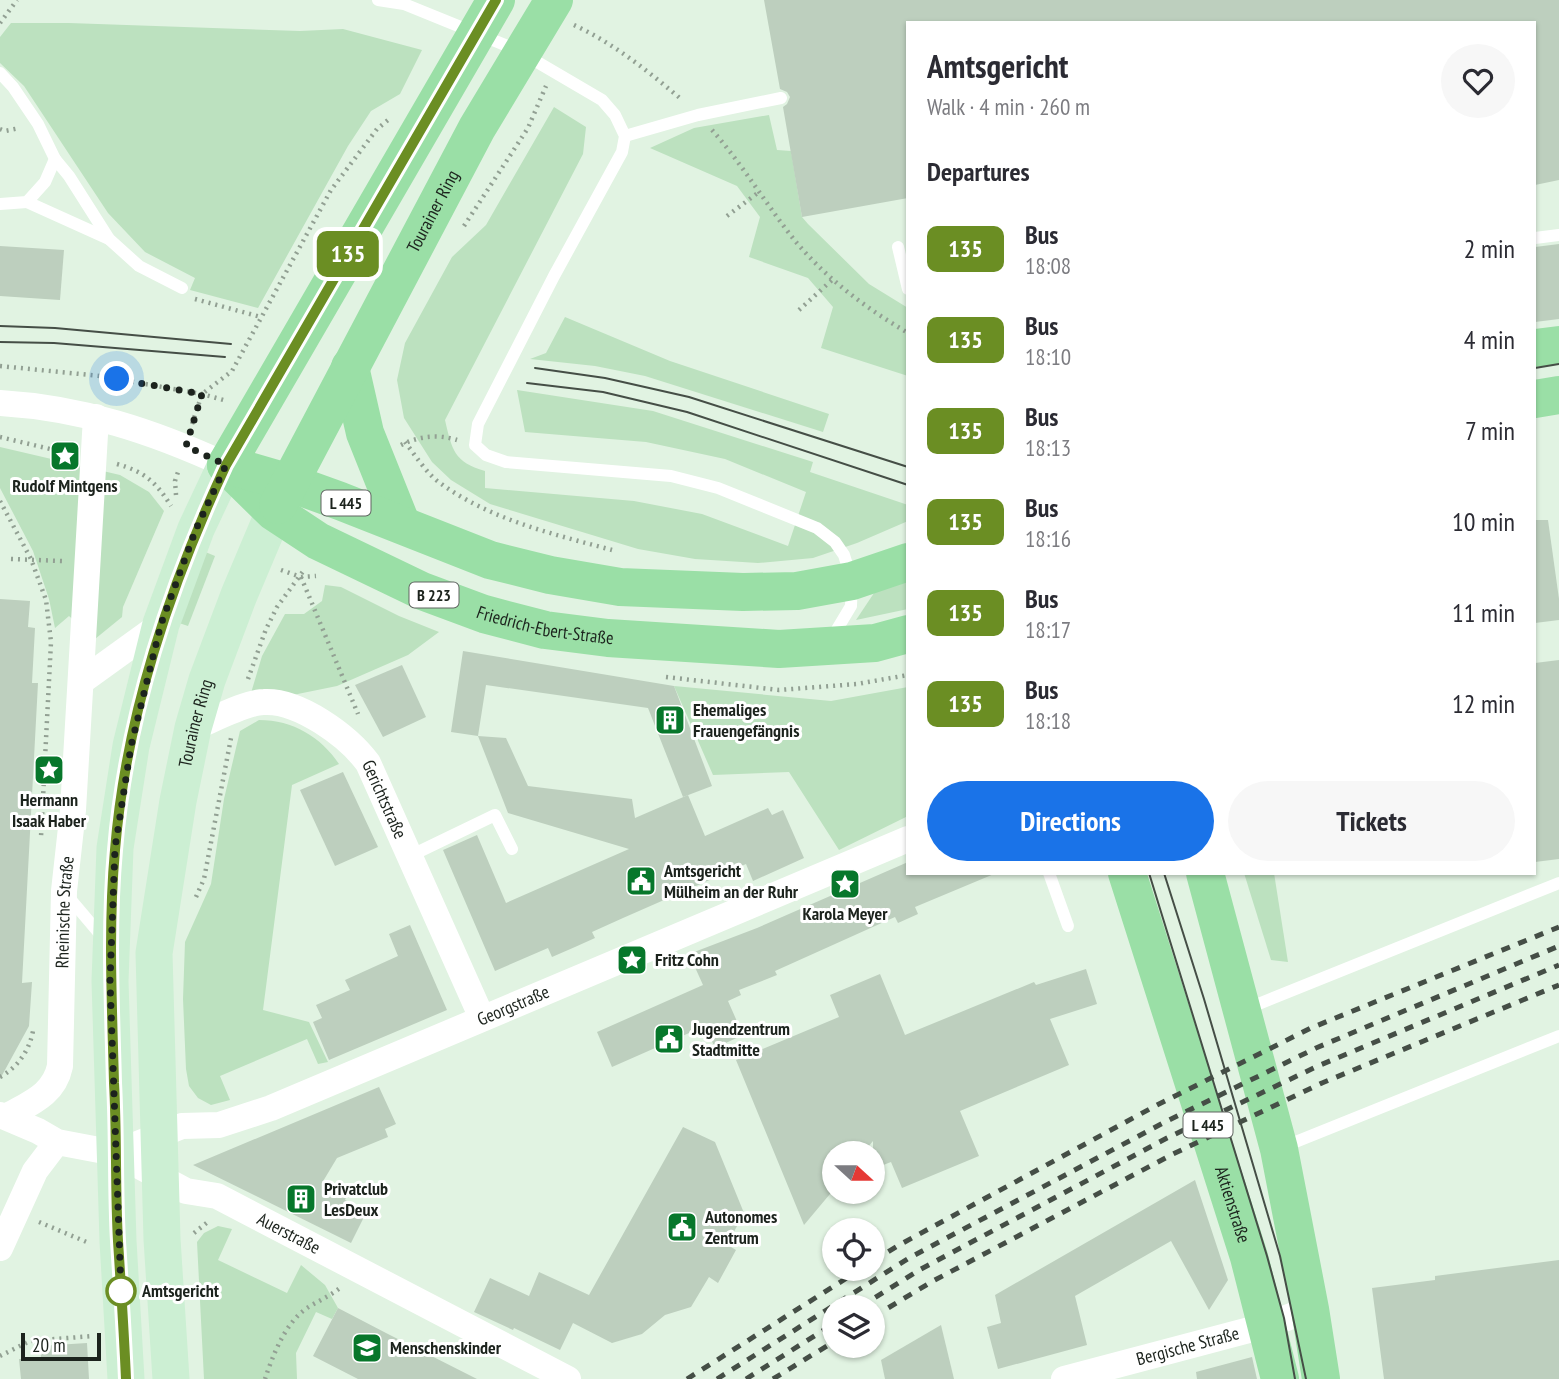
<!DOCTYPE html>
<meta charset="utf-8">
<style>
:root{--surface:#fff;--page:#f7f7f7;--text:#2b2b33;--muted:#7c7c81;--accent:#1a73e8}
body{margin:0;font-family:"PT Sans Narrow",sans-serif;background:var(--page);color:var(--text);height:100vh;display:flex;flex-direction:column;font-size:26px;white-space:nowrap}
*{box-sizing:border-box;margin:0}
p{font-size:23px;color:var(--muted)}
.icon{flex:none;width:38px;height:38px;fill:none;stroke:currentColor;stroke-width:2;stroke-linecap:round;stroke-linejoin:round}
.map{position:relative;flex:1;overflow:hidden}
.sheet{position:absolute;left:906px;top:21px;width:630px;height:854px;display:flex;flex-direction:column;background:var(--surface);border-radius:0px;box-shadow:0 2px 5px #0004}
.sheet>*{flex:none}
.badge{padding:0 14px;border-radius:10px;font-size:24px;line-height:46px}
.needle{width:46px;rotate:111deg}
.tools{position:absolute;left:822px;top:1141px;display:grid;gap:14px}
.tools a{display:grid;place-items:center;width:63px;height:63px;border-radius:50%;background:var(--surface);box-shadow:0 2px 5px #0004;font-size:35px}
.scale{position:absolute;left:21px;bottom:18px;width:80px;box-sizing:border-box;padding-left:7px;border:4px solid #1c231d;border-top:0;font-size:19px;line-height:24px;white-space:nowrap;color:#1c231d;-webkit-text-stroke:5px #fff;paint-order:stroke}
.you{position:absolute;width:35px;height:35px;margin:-18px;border:5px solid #fff;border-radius:50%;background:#1a73e8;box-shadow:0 0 0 10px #1a73e833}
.map>.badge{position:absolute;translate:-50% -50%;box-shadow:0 0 0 4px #fff}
h2{padding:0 21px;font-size:26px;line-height:63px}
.round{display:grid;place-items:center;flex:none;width:74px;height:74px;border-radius:37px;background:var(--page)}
.overview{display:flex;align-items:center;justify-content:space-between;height:119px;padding:0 21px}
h1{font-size:33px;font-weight:700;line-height:52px}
.action{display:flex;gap:14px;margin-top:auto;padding:14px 21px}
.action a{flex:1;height:80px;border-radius:42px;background:var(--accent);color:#fff;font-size:28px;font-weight:700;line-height:80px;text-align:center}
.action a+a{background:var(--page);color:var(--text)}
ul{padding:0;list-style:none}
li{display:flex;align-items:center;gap:21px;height:91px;padding:0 21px}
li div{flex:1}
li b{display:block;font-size:26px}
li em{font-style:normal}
li .badge{min-width:77px;font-weight:700;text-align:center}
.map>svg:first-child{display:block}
.green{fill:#bce1bf}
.building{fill:#bdcfbe}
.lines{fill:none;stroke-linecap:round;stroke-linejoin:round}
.path{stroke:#92a093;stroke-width:4.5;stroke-dasharray:2 5;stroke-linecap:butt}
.lane{stroke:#fff;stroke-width:12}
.street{stroke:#fff;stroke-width:26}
.secondary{stroke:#ccefd3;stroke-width:37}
.primary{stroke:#9adfa6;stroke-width:38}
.tram{stroke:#454e46;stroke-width:2}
.rail{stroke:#454e46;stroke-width:5;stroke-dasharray:9 9;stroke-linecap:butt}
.line-casing{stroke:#fff;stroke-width:16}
.line{stroke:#6b8e23;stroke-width:10}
.walk{stroke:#1c231d;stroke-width:7;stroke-dasharray:0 12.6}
.stop-dot{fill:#fff;stroke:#6b8e23;stroke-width:3.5}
.labels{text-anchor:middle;stroke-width:6;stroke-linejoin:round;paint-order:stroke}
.shield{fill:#fff;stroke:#606561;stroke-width:2}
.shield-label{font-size:16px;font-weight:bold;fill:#1c231d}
.street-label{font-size:18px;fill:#1c231d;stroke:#fff}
.poi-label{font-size:18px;font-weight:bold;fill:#1c231d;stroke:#fff;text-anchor:start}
.stop-label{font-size:18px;font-weight:bold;fill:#1c231d;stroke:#fff;text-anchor:start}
</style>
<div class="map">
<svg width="1559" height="1379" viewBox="0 0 1559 1379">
<rect width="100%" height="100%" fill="#e1f3e2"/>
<g class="green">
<path d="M11 23H69L300 31 343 29 422 50 400 94 371 111 348 146 258 308 190 290 195 278 145 252 108 213 24 86 0 63V37Z"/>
<path d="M554 107 586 127 583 154 445 420C452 450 454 462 485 471V488L634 501 702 514 788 546 806 492 725 459 646 442 525 432 517 390 653 411 813 462 810 472 908 505V521L857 543 813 558 758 563 695 559 638 549 490 504 451 480 432 462 404 418 397 380 405 343 452 257 486 225Z"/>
<path d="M769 115 777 150 791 151 802 217 808 224 869 284 908 308V376L821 348 833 307 808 278 749 257 760 217 737 186 650 148 694 128Z"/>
<path d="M565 317 670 361 829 414 823 432 645 376 595 366 530 359 546 353Z"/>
<path d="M0 447 120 475 149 492 164 511 123 607 122 617 95 639 69 616 55 628 49 599 33 551 0 488Z"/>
<path d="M203 551 215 556 188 626 176 622Z"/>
<path d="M908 576V609L856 620 876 590Z"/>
<path d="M325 585 341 587 399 616 439 632 408 655 337 686 283 697 251 693 262 656 285 614H304L322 601Z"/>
<path d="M674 686 831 701 908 687V816L839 850 789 772 713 775Z"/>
<path d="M259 720C293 720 321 737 339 764L292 785 263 1010 309 1022 328 1062 318 1064 307 1039 220 1076 230 1100 211 1105 198 1098 189 1086 186 1069 183 999 185 942 211 884 224 799 240 731Z"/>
<path d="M1244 873H1274L1288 962 1271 960Z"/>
<path d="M218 1226 232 1229 218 1260 287 1293 301 1265 325 1285 338 1308 332 1319 316 1312 296 1353 297 1379H204L197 1242 204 1233Z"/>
</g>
<g class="building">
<path d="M764 0H1559V180L1535 185V23H908V198L802 217 783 107 787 104 790 97 787 92 780 89Z"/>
<path d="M1559 244V319L1535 322V247Z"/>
<path d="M0 246 64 250 60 300 0 296Z"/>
<path d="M1535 520H1548L1559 599V620L1535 623Z"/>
<path d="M0 599 30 601 28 627 35 628 32 683H38L22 983 32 982 29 1026 0 1079Z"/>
<path d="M463 651 674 686 712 786 683 797 648 708 486 685 478 736 451 732Z"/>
<path d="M1559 660V859L1535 862V663Z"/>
<path d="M402 665 426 717 383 737 355 685Z"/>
<path d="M478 736 506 738 528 786 632 799 635 818 688 795 705 836 768 808 772 815 783 810 804 858 753 881 746 864 623 918 592 932 595 938 575 947 552 957 548 948 495 971 443 850 477 835 506 903 629 849 508 813Z"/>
<path d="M343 772 378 847 335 866 300 790Z"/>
<path d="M908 862V873L994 874 915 907 918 914 898 923 895 917 775 971 777 975 739 990 741 995 728 1001 743 1035 715 1048 705 1026 612 1067 597 1032 703 985 689 954 757 928Z"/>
<path d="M410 925 447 1010 329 1060 313 1022 322 1018 316 1005 350 990 345 980 398 956 389 934Z"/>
<path d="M1086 969 1097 1004 1050 1019 1069 1065 960 1111 979 1156 902 1188 891 1162 873 1169V1141L863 1153H835V1188L804 1225 736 1060 839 1017 830 995 880 974 905 1035 1034 982 1036 985Z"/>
<path d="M379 1087 396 1124 385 1129 388 1137 337 1158 322 1183 347 1195 345 1200 367 1211 351 1243 193 1165Z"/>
<path d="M683 1127 715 1142 744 1213 729 1241 733 1244 731 1247 736 1250 718 1283 709 1277 691 1307 665 1315 642 1334 612 1343 573 1323 560 1350 514 1328 513 1330 474 1312 490 1278 529 1296 539 1272 589 1295Z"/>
<path d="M1195 1180 1228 1280 1209 1310 1171 1241 1075 1296 1087 1345 998 1369 987 1327 1001 1323 995 1295Z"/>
<path d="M1559 1260V1379H1384L1372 1288 1435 1280V1276Z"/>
<path d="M338 1308 386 1333 477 1379H358L313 1356Z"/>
<path d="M941 1325 954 1379H885L881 1360Z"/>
<path d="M87 1343 89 1379H21L19 1359 41 1358 40 1346Z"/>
<path d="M1252 1357 1257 1379H1197L1196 1372Z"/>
</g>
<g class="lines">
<g class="path">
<path d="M0 23 17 0"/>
<path d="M574 25C613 43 648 71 681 99"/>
<path d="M0 129 5 131 20 128"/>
<path d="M712 130C743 165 767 206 796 242 828 280 866 308 908 333"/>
<path d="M727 216 759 192"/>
<path d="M464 226 528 128 546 86"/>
<path d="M195 299 261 317"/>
<path d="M799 310 832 280"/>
<path d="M0 366 100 376 202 394 227 401"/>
<path d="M192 424 202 394 232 371 331 190 377 129 388 120"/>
<path d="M0 437 67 453"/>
<path d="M405 442C415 455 427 474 440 483 491 520 553 534 612 550"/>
<path d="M401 445C419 436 438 434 457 440"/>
<path d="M117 464C145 472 156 482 171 506"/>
<path d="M176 495 175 481 178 472"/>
<path d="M0 501 31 559 46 600 51 642 41 837"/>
<path d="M11 559 62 561"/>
<path d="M281 570 301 577 316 576"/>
<path d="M301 577 358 714"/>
<path d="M666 677 779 690 857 684 908 675"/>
<path d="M248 679 266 629 277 607 304 570"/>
<path d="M30 819H41"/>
<path d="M196 897 204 879 231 738"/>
<path d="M0 1077C18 1067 29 1051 33 1031"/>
<path d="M39 1222 89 1243"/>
<path d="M194 1233 209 1221"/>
<path d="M0 1356 30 1341 93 1336"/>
<path d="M265 1379C273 1355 285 1323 307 1308 318 1301 330 1296 340 1288"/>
</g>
<g class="lane">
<path d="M378 0 404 4 515 49 602 100 615 115 625 136 622 152 554 276 478 424 475 445 486 455 506 462 671 476 718 488 817 528 835 542 844 555 852 581 851 606 830 641"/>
<path d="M0 73 13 87 38 124 55 159 69 176 109 239 139 266 182 288"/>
<path d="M625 136 698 115 781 98"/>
<path d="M27 202 109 239"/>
<path d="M0 204 27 202 45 182 55 159"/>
<path d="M1535 238 1559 235"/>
<path d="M898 247 908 289"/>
<path d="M410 856 495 815 512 849"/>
<path d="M1049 873 1068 926"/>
<path d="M66 894 104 939"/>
<path d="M1246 1009 1559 883"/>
<path d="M1283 1147 1559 1036"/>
</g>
<g class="street">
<path d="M0 403C82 408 152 431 226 465"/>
<path d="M82 681 161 624"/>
<path id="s1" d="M193 728C211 721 246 702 264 702 299 700 348 736 368 763L482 1018"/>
<path id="s2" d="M0 1115 38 1131 57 1142 115 1153 186 1191 217 1196 568 1379"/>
<path id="s3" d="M6 1117C30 1103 54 1095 60 1066L64 891 73 810 96 417"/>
<path id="s4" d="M115 1153 182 1126 219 1125 271 1108 908 839"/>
<path d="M0 1248 35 1171 57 1142"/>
<path id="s5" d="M1064 1379 1268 1325 1310 1309"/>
</g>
<g class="secondary">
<path d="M126 1379 118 1241 110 981 115 848 131 746 161 624 196 529 226 465"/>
<path id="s6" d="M171 1379 162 1239 154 953 178 801 193 728 207 680 239 595 274 512"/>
</g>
<g class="primary">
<path d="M1535 348 1559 345"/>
<path d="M350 367 365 433 401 523"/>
<path d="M1535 399 1559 395"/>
<path id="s7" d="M226 465 274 512 318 541 422 591 484 614 545 630 608 638 779 649 875 643 908 634"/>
<path d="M226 465 496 0"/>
<path d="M228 465 290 483 340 501 490 560 550 575 620 587 743 592 797 591 852 581 908 562"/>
<path id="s8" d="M278 505 477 128 554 0"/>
<path id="s9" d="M1127 873 1249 1257 1280 1379"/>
<path d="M1205 873 1279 1149 1310 1309 1321 1379"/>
</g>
<g class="tram">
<path d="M0 326 55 328 231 344"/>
<path d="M0 342 54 343 225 357"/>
<path d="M535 368 605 378 689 397 908 467"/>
<path d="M1535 368 1559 364"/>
<path d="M527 383 603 392 687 412 908 485"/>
<path d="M1149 873 1267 1256 1284 1318 1295 1379"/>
<path d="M1164 873 1204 999 1280 1256 1306 1379"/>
</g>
<g class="rail">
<path d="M873 1261 901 1244 1157 1105 1311 1028 1559 927"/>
<path d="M860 1307 921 1269 1167 1138 1318 1066 1559 965"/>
<path d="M873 1317 933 1281 1173 1154 1322 1083 1559 985"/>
<path d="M687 1379 861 1269"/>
<path d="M717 1379 909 1258 1165 1122 1316 1048 1559 946"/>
<path d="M746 1379 835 1323"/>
<path d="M773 1379 835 1341"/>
</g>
</g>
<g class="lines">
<g class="line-casing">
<path id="line" d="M126 1379C124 1333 121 1287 118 1241 115 1189 117 1135 114 1083 112 1005 108 927 115 850 126 715 170 586 226 465L496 0"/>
</g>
<use href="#line" class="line"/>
<path class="walk" d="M117 379 202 394 186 446 226 465 196 529 161 624 131 746 115 848 110 981 121 1291"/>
</g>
<defs>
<g id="sight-square" transform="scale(1.575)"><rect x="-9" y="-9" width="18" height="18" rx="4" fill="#07772b" stroke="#fff"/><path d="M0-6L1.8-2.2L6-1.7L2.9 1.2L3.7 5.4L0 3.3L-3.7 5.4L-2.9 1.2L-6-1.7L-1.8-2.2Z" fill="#fff"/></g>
<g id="building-square" transform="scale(1.575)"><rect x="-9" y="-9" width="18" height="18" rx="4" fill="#07772b" stroke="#fff"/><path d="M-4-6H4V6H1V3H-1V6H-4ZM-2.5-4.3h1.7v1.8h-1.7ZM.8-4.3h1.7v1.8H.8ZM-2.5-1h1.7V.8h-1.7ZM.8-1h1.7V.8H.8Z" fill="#fff"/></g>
<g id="civic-square" transform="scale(1.575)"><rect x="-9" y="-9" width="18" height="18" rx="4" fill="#07772b" stroke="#fff"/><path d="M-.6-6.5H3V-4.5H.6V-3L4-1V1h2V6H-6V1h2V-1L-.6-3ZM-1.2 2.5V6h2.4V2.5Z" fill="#fff"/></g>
<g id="school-square" transform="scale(1.575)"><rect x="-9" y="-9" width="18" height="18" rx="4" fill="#07772b" stroke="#fff"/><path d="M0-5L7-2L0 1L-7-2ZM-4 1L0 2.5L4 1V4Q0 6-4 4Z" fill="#fff"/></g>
</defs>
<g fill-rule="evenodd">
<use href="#sight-square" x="65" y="456"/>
<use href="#building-square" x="670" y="720"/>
<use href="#sight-square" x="49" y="770"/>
<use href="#civic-square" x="641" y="881"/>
<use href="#sight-square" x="845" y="884"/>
<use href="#sight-square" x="632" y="960"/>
<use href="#civic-square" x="669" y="1039"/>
<use href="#building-square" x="301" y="1199"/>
<use href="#civic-square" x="682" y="1227"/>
<use href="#school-square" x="367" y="1348"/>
</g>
<circle class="stop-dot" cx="121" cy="1291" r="14"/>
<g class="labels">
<g class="shield">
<rect x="321.5" y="490.5" width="49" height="25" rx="5"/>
<rect x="409.5" y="582.5" width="49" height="25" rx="5"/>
<rect x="1183.5" y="1112.5" width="49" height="25" rx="5"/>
</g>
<g class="shield-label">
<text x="346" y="509">L 445</text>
<text x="434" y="601">B 223</text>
<text x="1208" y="1131">L 445</text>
</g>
<g class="street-label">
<text dy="6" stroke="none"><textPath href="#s8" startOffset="332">Tourainer Ring</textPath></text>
<text dy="6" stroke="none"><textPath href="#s7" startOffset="364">Friedrich-Ebert-Straße</textPath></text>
<text dy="6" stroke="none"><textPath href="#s6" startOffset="660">Tourainer Ring</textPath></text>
<text dy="6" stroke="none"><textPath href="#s1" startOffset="240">Gerichtstraße</textPath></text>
<text dy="6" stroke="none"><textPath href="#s3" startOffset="231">Rheinische Straße</textPath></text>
<text dy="6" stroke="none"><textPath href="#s4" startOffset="427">Georgstraße</textPath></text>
<text dy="6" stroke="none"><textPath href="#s9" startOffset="348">Aktienstraße</textPath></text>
<text dy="6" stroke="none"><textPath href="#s2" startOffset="315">Auerstraße</textPath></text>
<text dy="6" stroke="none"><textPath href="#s5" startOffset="128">Bergische Straße</textPath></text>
</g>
<g class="poi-label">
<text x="65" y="492" text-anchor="middle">Rudolf Mintgens</text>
<text x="693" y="716">Ehemaliges<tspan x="693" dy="21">Frauengefängnis</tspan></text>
<text x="49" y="806" text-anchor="middle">Hermann<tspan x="49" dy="21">Isaak Haber</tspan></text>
<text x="664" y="877">Amtsgericht<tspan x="664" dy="21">Mülheim an der Ruhr</tspan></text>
<text x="845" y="920" text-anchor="middle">Karola Meyer</text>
<text x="655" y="966">Fritz Cohn</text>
<text x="692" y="1035">Jugendzentrum<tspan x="692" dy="21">Stadtmitte</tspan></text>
<text x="324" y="1195">Privatclub<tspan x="324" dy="21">LesDeux</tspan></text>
<text x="705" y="1223">Autonomes<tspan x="705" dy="21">Zentrum</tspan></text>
<text x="390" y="1354">Menschenskinder</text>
</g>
<g class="stop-label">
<text x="142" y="1297">Amtsgericht</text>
</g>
</g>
</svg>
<div class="tools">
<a><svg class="needle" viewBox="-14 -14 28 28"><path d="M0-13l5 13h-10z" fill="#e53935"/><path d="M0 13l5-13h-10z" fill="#7c7c81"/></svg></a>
<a><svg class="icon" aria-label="locate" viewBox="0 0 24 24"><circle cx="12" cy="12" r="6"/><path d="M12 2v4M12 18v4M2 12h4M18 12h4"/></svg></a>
<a><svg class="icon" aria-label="layers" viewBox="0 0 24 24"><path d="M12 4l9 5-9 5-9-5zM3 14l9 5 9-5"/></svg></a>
</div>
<div class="scale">20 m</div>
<div class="you" style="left:117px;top:379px"></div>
<b class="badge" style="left:348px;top:254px;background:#6b8e23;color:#fff">135</b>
<section class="sheet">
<div class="overview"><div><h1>Amtsgericht</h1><p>Walk · 4 min · 260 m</p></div><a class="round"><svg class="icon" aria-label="heart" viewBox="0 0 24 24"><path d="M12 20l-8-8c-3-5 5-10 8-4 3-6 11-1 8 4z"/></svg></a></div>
<h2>Departures</h2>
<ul>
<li><span class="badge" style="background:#6b8e23;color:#fff">135</span><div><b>Bus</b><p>18:08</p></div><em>2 min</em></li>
<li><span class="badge" style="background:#6b8e23;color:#fff">135</span><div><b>Bus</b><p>18:10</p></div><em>4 min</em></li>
<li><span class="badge" style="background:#6b8e23;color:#fff">135</span><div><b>Bus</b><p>18:13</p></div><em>7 min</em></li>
<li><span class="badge" style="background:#6b8e23;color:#fff">135</span><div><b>Bus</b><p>18:16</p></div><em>10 min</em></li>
<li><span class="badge" style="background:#6b8e23;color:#fff">135</span><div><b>Bus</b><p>18:17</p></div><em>11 min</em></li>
<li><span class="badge" style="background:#6b8e23;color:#fff">135</span><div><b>Bus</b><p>18:18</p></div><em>12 min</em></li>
</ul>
<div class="action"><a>Directions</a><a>Tickets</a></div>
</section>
</div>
